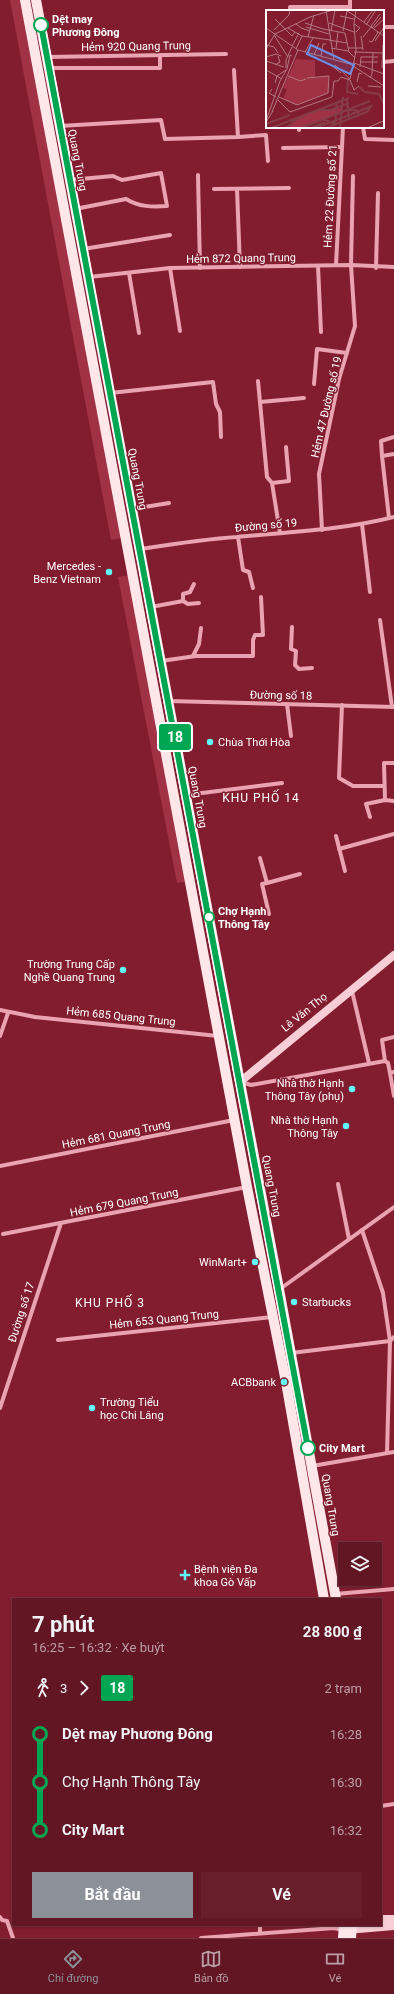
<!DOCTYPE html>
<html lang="vi">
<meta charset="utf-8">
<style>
:root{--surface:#621623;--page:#681f2b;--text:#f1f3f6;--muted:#bb9fa6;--line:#763541;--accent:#8c9099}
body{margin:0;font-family:Roboto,sans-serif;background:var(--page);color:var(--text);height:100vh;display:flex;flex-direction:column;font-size:15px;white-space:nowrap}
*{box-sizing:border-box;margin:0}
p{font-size:13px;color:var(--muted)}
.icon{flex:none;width:22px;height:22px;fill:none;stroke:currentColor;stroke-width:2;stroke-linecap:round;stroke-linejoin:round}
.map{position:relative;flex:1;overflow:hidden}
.drawer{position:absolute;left:12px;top:1598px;width:370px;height:328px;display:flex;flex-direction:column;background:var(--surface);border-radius:0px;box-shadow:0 1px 3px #0004,0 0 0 1px var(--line)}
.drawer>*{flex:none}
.badge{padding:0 8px;border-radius:3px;font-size:14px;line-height:26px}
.buttons{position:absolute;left:338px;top:1542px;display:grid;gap:8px}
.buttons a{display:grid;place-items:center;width:44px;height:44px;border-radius:0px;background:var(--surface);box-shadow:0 1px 3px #0004,0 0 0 1px var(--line);font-size:20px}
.map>.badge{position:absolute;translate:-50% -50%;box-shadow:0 0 0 2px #fff}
.legs{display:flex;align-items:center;gap:6px;height:44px;padding:0 20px;font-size:13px}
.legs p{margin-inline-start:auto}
.headline{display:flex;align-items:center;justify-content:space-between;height:68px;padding:0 20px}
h1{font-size:22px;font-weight:700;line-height:30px}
.primary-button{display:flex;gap:8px;margin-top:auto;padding:8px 20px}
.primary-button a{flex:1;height:46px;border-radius:0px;background:var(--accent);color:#fff;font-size:16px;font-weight:700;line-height:46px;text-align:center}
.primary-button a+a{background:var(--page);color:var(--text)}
ul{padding:0 20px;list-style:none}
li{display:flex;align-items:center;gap:14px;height:48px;font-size:15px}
li i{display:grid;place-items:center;width:6px;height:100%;margin:0 5px;background:currentColor}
li i::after{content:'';width:10px;height:10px;margin:-5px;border:3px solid;border-radius:50%;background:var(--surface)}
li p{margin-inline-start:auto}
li:first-child i{background:linear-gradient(#0000 50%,currentColor 0)}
li:last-child i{background:linear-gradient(currentColor 50%,#0000 0)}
.dock{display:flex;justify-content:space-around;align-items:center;height:56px;border-top:1px solid var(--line);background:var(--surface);font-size:11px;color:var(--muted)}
.dock a{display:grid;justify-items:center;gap:2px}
.dock .active{color:var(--accent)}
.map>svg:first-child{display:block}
.green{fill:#a13145}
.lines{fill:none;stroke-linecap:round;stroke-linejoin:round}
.minor{stroke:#eaa3b0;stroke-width:4}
.secondary{stroke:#f7ced5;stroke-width:8}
.primary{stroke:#fee6e9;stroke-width:10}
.line-1-casing{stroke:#fff;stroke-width:9}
.line-1{stroke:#00a651;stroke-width:6}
.stop-1-dot{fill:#fff;stroke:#00a651;stroke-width:2}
.poi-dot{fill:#61f9f6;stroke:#821d2f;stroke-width:1.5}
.labels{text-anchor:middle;stroke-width:3;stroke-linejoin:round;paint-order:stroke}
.stop-label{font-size:11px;font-weight:bold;fill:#fff;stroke:#821d2f;text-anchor:start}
.street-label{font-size:11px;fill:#fff;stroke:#821d2f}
.poi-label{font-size:11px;fill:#fff;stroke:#821d2f;text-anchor:end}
.neighbourhood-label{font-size:12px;letter-spacing:1px;fill:#fff;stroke:#821d2f}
.inset-river{fill:none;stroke:#863c48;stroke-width:2}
.inset-road{fill:none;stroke:#b47782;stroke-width:1}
.view{fill:#6c8ce6;fill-opacity:0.15;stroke:#6c8ce6;stroke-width:2}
.inset-edge{fill:none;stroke:#fff;stroke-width:2}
</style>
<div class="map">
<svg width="394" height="1938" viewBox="0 0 394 1938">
<rect width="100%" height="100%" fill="#821d2f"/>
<g class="green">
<path d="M10 0H21L122 538 111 540Z"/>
<path d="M130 575 186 882 177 883 118 577Z"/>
</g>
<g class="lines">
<g class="minor">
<path d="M290 11V7H350"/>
<path d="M350 11V0"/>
<path d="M383 27H394"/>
<path d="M47 57 226 54"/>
<path d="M383 62 394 61"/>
<path d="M49 68H160V55"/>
<path d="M234 70 238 137"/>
<path d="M60 126 161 120 165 139 238 137 266 135 268 161"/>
<path d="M299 127V130"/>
<path d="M363 127 365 139 394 140"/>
<path d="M283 148 341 147"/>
<path d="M198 175 200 268"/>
<path d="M70 180 113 176 122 180 161 173 167 206C152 207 139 207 126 199L75 209"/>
<path d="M214 189 289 188"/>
<path d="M237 189 240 267"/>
<path d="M83 249 170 235"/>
<path d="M336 265 343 127"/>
<path d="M318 266 321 332"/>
<path d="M170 268 180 331"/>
<path d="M376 268 378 193"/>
<path d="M129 273 139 333"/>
<path d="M89 277 170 268 351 265 394 267"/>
<path d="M258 381 267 477 272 483 280 533"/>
<path d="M314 384 317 349 347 353"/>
<path d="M110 393 213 382 216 404 220 412 221 437"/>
<path d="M260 402 304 398"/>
<path d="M382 456 381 441 394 437"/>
<path d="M272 483 289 481 286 447"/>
<path d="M132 509 169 503"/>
<path d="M389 518 382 456 394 454"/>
<path d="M362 524 370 592"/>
<path d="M322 530 319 474 339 379 355 326 351 265 353 176"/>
<path d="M238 537 243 570 249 572 253 588"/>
<path d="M141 549C173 544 205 539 237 537 290 532 343 530 394 517"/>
<path d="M183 601 188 604 199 603"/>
<path d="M151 607 183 601V594L190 592 194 584"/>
<path d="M380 620 392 707"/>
<path d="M292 627 291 649 296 651 295 665 299 669 312 668"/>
<path d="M193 656 199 644 201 628"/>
<path d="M161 661 196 656H253V640L255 635H263L261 597"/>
<path d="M168 701 394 707"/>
<path d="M287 704 291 736"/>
<path d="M342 705 339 778 353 786H384"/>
<path d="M186 795 282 783"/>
<path d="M385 800 384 763H394"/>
<path d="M370 817 366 804 385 800 394 801"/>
<path d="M336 836 345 871"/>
<path d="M339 849 394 834"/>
<path d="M260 858 267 883 262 884 269 914"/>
<path d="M267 883 300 874"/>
<path d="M352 991 369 1063"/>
<path d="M0 1010 35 1017 218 1036"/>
<path d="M0 1036 8 1013"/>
<path d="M385 1061 382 1040 394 1037"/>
<path d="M390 1073 394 1096"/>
<path d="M241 1082 251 1085 385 1061 388 1063 390 1073 394 1072"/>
<path d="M0 1166 234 1120"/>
<path d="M338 1184 349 1239"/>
<path d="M362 1230 383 1293 390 1341 387 1453"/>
<path d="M3 1234 247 1187"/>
<path d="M280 1289 394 1207"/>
<path d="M58 1340 272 1317"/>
<path d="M291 1353 390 1341 394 1337"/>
<path d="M0 1408 61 1223"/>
<path d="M312 1466 394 1452"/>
<path d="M335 1594 394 1589"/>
<path d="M381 1806 394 1804"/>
<path d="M0 1917 2 1920 7 1921 13 1938"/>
<path d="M260 1925V1933"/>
<path d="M201 1938 334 1928 343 1930"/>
</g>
<g class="secondary">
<path d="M240 1082 394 955"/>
<path d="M381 1919H394"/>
<path d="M347 1930 394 1926"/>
</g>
<g class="primary">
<path d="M25 0 247 1187 286 1382 324 1599"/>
<path d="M36 0 279 1289 336 1599"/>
<path d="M343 1938 344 1925"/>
<path d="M351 1938 352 1925"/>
</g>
</g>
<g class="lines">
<g class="line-1-casing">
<path id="line-1" d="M41 25 308 1448"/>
</g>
<use href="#line-1" class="line-1"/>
</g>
<g class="stop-1-dot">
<circle cx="41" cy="25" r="7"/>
<circle cx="209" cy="917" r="5"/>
<circle cx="308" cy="1448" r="7"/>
</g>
<g class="poi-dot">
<circle cx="109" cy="572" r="4"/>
<circle cx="210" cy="742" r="4"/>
<circle cx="123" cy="970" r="4"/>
<circle cx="352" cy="1089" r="4"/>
<circle cx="346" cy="1126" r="4"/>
<circle cx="255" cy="1262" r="4"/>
<circle cx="294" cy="1302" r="4"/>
<circle cx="284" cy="1382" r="4"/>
<circle cx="92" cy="1408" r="4"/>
<path d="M183 1569h4v4h4v4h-4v4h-4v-4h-4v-4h4z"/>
</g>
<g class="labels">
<g class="stop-label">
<text x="52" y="23">Dệt may<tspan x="52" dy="13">Phương Đông</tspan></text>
<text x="218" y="915">Chợ Hạnh<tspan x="218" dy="13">Thông Tây</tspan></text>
<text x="319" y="1452">City Mart</text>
</g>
<g class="street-label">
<text transform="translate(136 46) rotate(-1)" y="4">Hẻm 920 Quang Trung</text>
<text transform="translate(78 160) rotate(79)" y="4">Quang Trung</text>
<text transform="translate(330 196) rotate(-87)" y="4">Hẻm 22 Đường số 21</text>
<text transform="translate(241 258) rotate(-1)" y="4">Hẻm 872 Quang Trung</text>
<text transform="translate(326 407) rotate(-77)" y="4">Hẻm 47 Đường số 19</text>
<text transform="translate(138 479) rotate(79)" y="4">Quang Trung</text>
<text transform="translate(266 525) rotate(-5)" y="4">Đường số 19</text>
<text transform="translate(281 695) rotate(1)" y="4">Đường số 18</text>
<text transform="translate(198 797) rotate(79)" y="4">Quang Trung</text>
<text transform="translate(304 1012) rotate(-39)" y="4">Lê Văn Thọ</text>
<text transform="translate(121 1016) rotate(6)" y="4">Hẻm 685 Quang Trung</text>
<text transform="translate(116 1134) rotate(-11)" y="4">Hẻm 681 Quang Trung</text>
<text transform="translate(272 1186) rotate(79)" y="4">Quang Trung</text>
<text transform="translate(124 1202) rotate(-11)" y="4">Hẻm 679 Quang Trung</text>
<text transform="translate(21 1312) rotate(-72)" y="4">Đường số 17</text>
<text transform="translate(164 1319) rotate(-6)" y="4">Hẻm 653 Quang Trung</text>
<text transform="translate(331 1505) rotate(80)" y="4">Quang Trung</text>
</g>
<g class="poi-label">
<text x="101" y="570">Mercedes -<tspan x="101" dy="13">Benz Vietnam</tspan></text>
<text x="218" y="746" text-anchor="start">Chùa Thới Hòa</text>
<text x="115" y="968">Trường Trung Cấp<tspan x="115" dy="13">Nghề Quang Trung</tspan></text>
<text x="344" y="1087">Nhà thờ Hạnh<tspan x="344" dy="13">Thông Tây (phụ)</tspan></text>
<text x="338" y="1124">Nhà thờ Hạnh<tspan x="338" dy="13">Thông Tây</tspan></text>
<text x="247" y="1266">WinMart+</text>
<text x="302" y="1306" text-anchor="start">Starbucks</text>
<text x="276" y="1386">ACBbank</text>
<text x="100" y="1406" text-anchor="start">Trường Tiểu<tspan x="100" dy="13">học Chi Lăng</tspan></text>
<text x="194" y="1573" text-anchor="start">Bệnh viện Đa<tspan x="194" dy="13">khoa Gò Vấp</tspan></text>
</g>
<g class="neighbourhood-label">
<text x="261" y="802">KHU PHỐ 14</text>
<text x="110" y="1307">KHU PHỐ 3</text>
</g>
</g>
<g transform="translate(266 10)">
<rect width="118" height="118" fill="#821d2f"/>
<path d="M30 49 49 50V68L63 66 62 83 31 95 17 89 21 79 17 78ZM75 98V102L33 118H22L33 108 52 100Z" fill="#a13145"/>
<path class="inset-river" d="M82 70 81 82 92 84M93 77 99 82 113 84 118 94M81 89 83 108M52 100H65L83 93M81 100H90L93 104M57 109 69 114 71 92M0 114 24 105M5 118 83 88M20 118 33 107M35 118 104 91M45 118 59 112M50 118 106 96M60 118 101 102 106 95M74 118 77 87"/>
<path class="inset-road" d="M60 0 68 50M80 0 118 26M74 6 88 9M9 9 26 26 29 22M98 12 107 0M39 13 57 19M63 13 88 22M30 14 35 18 44 21M88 14 94 18 90 22M100 15 110 0M105 16 114 4M40 17 63 24M0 18 32 40 84 54 118 76M22 18 36 26 64 30M106 18 115 7M108 18 118 9M57 19 79 23 83 42 89 48M8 20 23 5 24 0M65 21 69 0M77 21 81 1M9 24 44 7 67 0M8 25 22 47M95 26 97 40M42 27 48 5M97 27 106 16M63 30 81 33M103 31 106 32 112 22M109 31 118 17M0 35 8 37 12 43M26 36 33 23M65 38 82 41M70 38 72 22M82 38H97M0 39 9 24M30 39 36 26M39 42 47 28M88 42 118 43M48 45 53 33M55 46 57 34H60M0 47 10 44 15 46M0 51 18 57M95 52H112M88 53 118 64M64 54 75 63M9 55 14 52 12 46M69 55 84 69 87 56M87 56 90 41 88 14 90 0M94 57 95 47H112M20 58V50L26 37M116 58 117 35M0 60 16 69M22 66 34 71 40 69M104 68 106 64 107 43M91 72 93 63 96 64M9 73 11 66 20 60M102 76 115 77M6 79 3 83 10 87M13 87 31 95 62 83 63 66 41 68M12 90 24 102M6 102 32 40M24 102 66 87 68 71H72L75 67 84 70 88 80 93 76M0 111 14 71 21 59 24 45 26 46M0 112 7 101M101 118 117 111"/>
<path class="view" d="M45 35 88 55 84 64 41 44Z"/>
<rect width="118" height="118" class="inset-edge"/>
</g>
</svg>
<div class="buttons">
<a><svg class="icon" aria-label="layers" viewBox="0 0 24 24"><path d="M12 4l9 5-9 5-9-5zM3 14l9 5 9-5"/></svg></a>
</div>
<b class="badge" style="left:175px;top:737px;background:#00a651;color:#fff">18</b>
<section class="drawer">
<div class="headline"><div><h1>7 phút</h1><p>16:25 – 16:32 · Xe buýt</p></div><b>28 800 ₫</b></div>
<div class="legs"><svg class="icon" aria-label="walk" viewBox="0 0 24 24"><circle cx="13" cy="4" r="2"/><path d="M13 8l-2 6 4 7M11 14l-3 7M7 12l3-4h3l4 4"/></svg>3<svg class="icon" aria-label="forward" viewBox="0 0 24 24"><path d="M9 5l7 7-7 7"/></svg><b class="badge" style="background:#00a651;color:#fff">18</b><p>2 trạm</p></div>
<ul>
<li><i style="color:#00a651"></i><b>Dệt may Phương Đông</b><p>16:28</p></li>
<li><i style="color:#00a651"></i><span>Chợ Hạnh Thông Tây</span><p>16:30</p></li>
<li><i style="color:#00a651"></i><b>City Mart</b><p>16:32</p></li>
</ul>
<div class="primary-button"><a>Bắt đầu</a><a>Vé</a></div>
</section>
</div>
<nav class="dock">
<a class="active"><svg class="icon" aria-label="directions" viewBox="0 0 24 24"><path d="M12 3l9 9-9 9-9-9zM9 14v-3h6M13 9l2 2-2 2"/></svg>Chỉ đường</a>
<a><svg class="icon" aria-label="map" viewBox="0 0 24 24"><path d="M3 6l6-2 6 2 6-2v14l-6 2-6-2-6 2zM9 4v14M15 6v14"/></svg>Bản đồ</a>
<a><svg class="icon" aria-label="tickets" viewBox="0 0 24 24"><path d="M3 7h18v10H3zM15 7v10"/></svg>Vé</a>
</nav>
